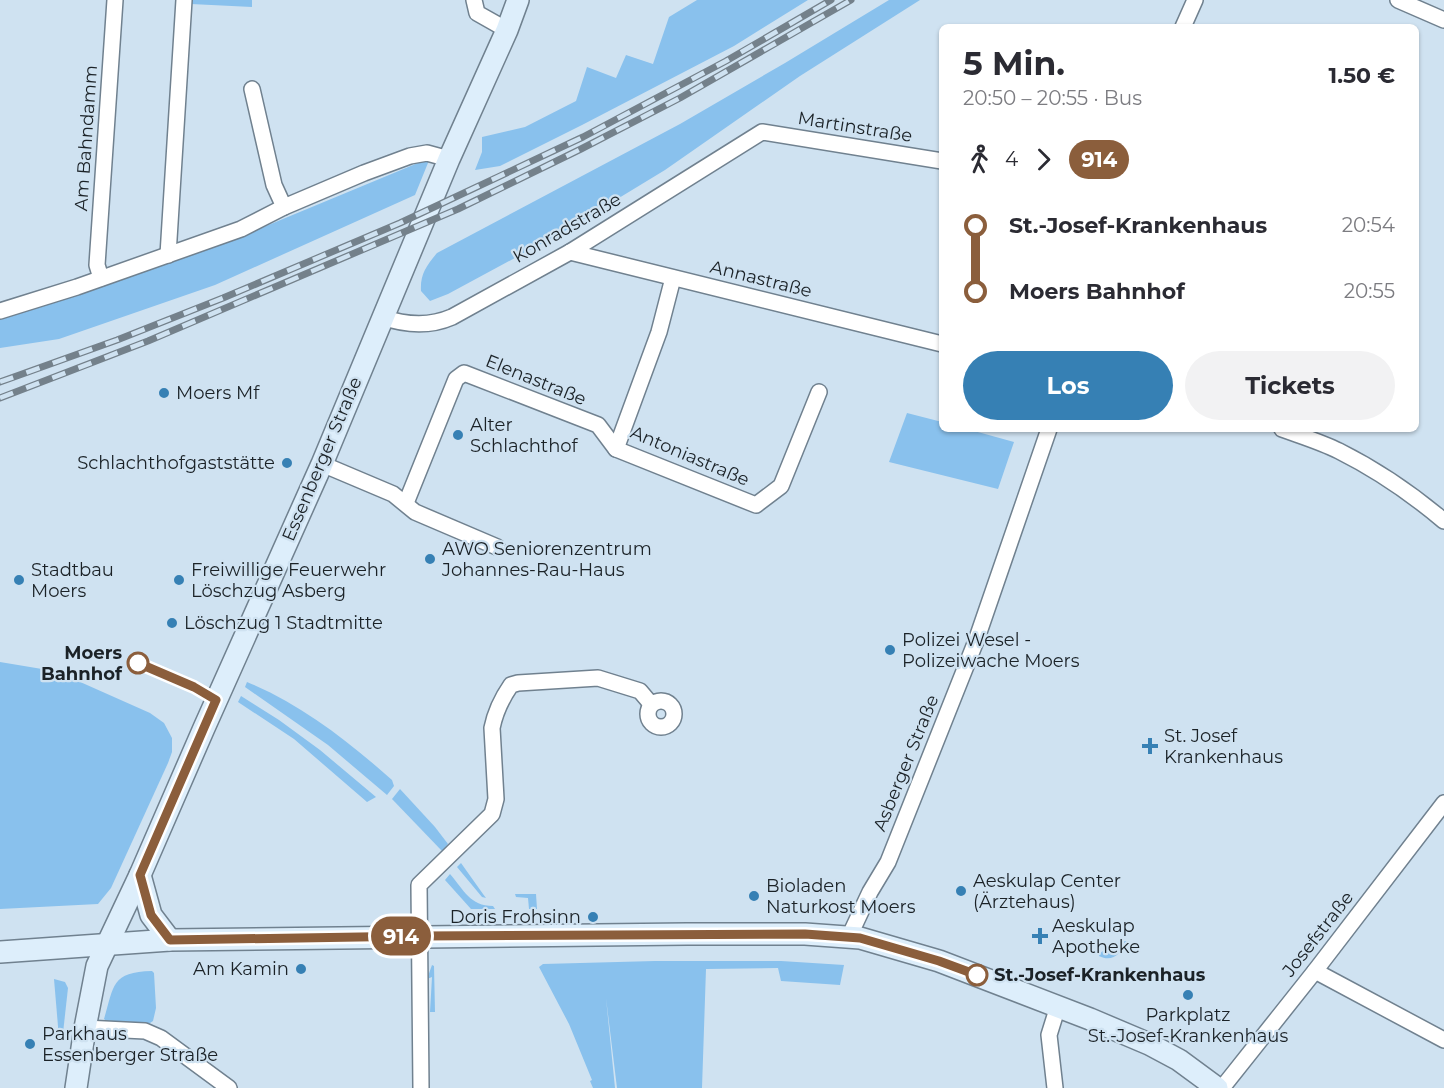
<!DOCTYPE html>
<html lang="de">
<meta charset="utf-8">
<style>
:root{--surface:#fff;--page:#f2f2f3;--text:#2b2b33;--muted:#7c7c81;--accent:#3680b4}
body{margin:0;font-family:Montserrat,sans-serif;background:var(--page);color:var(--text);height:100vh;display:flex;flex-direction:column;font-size:22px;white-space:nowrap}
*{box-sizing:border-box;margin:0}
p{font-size:20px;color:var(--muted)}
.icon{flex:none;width:33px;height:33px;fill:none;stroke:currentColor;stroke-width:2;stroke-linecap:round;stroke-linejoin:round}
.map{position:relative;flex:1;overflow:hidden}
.panel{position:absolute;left:939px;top:24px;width:480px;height:408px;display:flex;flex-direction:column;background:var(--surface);border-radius:9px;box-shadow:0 2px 4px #0004}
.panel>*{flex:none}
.badge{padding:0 12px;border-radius:20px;font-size:21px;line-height:39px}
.map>.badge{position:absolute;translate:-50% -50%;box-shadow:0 0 0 3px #fff}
.legs{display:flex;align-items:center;gap:9px;height:66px;padding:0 24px;font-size:20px}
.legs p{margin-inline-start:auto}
.summary{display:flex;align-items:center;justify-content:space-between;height:102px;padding:0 24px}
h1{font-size:33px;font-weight:700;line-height:45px}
.button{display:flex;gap:12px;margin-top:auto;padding:12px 24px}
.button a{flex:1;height:69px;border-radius:36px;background:var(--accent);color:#fff;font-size:24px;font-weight:700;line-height:69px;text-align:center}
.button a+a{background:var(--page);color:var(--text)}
ul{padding:0 24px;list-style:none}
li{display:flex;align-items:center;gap:21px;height:66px;font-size:22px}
li i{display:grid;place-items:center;width:9px;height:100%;margin:0 8px;background:currentColor}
li i::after{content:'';width:15px;height:15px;margin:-8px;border:4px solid;border-radius:50%;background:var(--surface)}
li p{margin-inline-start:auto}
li:first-child i{background:linear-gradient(#0000 50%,currentColor 0)}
li:last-child i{background:linear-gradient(currentColor 50%,#0000 0)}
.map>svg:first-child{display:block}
.green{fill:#89c1ed}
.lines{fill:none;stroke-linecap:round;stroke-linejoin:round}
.street-casing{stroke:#70818f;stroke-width:18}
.secondary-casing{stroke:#70818f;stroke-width:24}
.street{stroke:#fff;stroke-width:15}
.secondary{stroke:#ddeefb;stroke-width:21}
.rail-casing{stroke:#74818b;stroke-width:7}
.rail{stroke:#cfe2f1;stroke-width:4.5;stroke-dasharray:14;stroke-linecap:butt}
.line-1-casing{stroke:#fff;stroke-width:14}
.line-1{stroke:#8b5e3c;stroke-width:9}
.poi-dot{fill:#3680b4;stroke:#cfe2f1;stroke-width:2}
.stop-1-dot{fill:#fff;stroke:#8b5e3c;stroke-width:3}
.labels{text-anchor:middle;stroke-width:4.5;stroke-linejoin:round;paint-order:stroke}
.street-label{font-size:18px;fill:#1b2227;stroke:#cfe2f1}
.poi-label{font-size:18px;fill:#1b2227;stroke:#cfe2f1;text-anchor:start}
.stop-label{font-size:18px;font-weight:bold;fill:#1b2227;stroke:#cfe2f1;text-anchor:end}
</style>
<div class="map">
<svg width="1444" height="1088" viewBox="0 0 1444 1088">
<rect width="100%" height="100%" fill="#cfe2f1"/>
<g class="green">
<path d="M191 0H252V7L191 4Z"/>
<path d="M697 0H808L734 46 582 125 500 166 475 170 482 152V137L525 127 576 101 587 67 616 78 626 55 653 64 669 17Z"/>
<path d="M889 0H920L800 76 665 170 563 232 448 294 430 301 421 291C420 275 426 266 437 253L680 124 785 63Z"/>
<path d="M430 158 415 195 215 285 59 339 0 348V318L41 307 230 241Z"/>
<path d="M907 413 942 422V429H967L1014 442 998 489 889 462Z"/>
<path d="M0 662 42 669 69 677 150 713 164 723 172 738V752L168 763 111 888 98 904 0 909Z"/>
<path d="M247 682C301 704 348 741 392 780L394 786 387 795 328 745 245 687Z"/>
<path d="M241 696 279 720 320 750 376 797 367 802 294 739 238 702Z"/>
<path d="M400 789 435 827 448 844 442 851 392 799Z"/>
<path d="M461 863 483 894 486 898 482 897 457 867Z"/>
<path d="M450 874C464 890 470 906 493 906L495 909H471L445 880Z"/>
<path d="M515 894H536L537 909H529L528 898 516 897Z"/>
<path d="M1126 941 1128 942C1120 953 1113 963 1099 956L1100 953 1113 944Z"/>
<path d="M655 961H781L844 965 840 985 781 981 778 968 706 969 702 1088H617L606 998 615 1088H593L590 1081 592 1080 569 1024 539 967 543 964Z"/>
<path d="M432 965 434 966 435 1012H430L432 977 427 979Z"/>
<path d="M152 971 154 973 156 1008 153 1021 150 1023 110 1024 104 1019C114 986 111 972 152 971Z"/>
<path d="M54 979 65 982 68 988 63 1033 59 1038Z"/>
</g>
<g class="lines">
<g class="street-casing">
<g id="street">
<path d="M474 0 477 13 507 30"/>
<path d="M1398 0 1444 20"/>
<path d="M1183 27 1195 0"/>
<path d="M252 89 274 185 284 207"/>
<path d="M570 252 942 344"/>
<path d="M168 255 184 0"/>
<path d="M101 278 97 265 115 0"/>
<path d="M673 278 659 332 616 449 756 505 781 486 819 392"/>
<path d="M0 311 77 287 241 229 284 207 364 173 410 156 427 153 449 159"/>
<path d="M382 317C405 325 429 327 452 317L570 252 762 132 942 161"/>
<path d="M1282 429C1301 436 1321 442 1339 451 1377 470 1412 494 1444 521"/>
<path d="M322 464 393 494 415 512 497 547"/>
<path d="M406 503 456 379 464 373 598 425 616 449"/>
<circle cx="661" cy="714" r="13"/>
<path d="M849 937 870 892 888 862 976 641 1049 429"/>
<path d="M1315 971 1444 1040"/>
<path d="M85 1028 145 1031 161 1038 229 1088"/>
<path d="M421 1088 419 885 492 814 496 799 492 728C495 713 502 698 511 685L518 683 598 678 640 691 651 704"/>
<path d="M1055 1088 1049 1035 1058 1006"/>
<path d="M1222 1088 1315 971 1444 803"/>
</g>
</g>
<g class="secondary-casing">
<g id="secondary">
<path d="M140 875 151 915 170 940"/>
<path d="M0 952 170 940 687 934H805L860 938 939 961 1090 1019 1149 1044 1179 1060 1217 1088"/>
<path d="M76 1088 85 1028 97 966 140 875 204 728 322 464 449 159 507 30 518 0"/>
</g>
</g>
<use href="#street" class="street"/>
<use href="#secondary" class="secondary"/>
<g class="rail-casing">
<g id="rail">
<path d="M0 382 117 340 223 298 400 223 583 137 726 61 831 0"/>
<path d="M0 398 148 341 458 209 581 149 680 98 851 0"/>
</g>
</g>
<use href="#rail" class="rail"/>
</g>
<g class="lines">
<g class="line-1-casing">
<path id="line-1" d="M138 663 194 687 216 700 140 875 151 915 170 940 420 936 805 934 860 938 939 961 977 975"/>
</g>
<use href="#line-1" class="line-1"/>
</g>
<g class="poi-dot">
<circle cx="164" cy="393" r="6"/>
<circle cx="458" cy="435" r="6"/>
<circle cx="287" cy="463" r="6"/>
<circle cx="430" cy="559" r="6"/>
<circle cx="19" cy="580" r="6"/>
<circle cx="179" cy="580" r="6"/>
<circle cx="172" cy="623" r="6"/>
<circle cx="890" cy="650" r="6"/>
<path d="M1147 737h6v6h6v6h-6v6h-6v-6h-6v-6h6z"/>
<circle cx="961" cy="891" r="6"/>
<circle cx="754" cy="896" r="6"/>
<circle cx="593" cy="917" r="6"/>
<path d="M1037 927h6v6h6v6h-6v6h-6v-6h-6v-6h6z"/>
<circle cx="301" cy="969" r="6"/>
<circle cx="1188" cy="995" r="6"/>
<circle cx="30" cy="1044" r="6"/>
</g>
<g class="stop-1-dot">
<circle cx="138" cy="663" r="10"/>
<circle cx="977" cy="975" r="10"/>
</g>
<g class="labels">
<g class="street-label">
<text transform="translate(855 127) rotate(9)" y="6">Martinstraße</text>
<text transform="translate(86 138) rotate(-86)" y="6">Am Bahndamm</text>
<text transform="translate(567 228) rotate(-30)" y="6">Konradstraße</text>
<text transform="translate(761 279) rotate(14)" y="6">Annastraße</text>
<text transform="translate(536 380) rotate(22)" y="6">Elenastraße</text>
<text transform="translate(690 456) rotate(23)" y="6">Antoniastraße</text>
<text transform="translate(322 459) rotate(-67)" y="6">Essenberger Straße</text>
<text transform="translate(906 763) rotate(-68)" y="6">Asberger Straße</text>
<text transform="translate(1318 934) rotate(-52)" y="6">Josefstraße</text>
</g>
<g class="poi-label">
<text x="176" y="399">Moers Mf</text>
<text x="470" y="431">Alter<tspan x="470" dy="21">Schlachthof</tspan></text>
<text x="275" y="469" text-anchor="end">Schlachthofgaststätte</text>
<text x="442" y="555">AWO Seniorenzentrum<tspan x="442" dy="21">Johannes-Rau-Haus</tspan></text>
<text x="31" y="576">Stadtbau<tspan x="31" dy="21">Moers</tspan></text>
<text x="191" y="576">Freiwillige Feuerwehr<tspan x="191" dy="21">Löschzug Asberg</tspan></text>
<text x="184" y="629">Löschzug 1 Stadtmitte</text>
<text x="902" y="646">Polizei Wesel -<tspan x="902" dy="21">Polizeiwache Moers</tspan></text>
<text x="1164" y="742">St. Josef<tspan x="1164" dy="21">Krankenhaus</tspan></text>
<text x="973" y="887">Aeskulap Center<tspan x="973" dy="21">(Ärztehaus)</tspan></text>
<text x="766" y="892">Bioladen<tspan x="766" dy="21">Naturkost Moers</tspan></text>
<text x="581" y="923" text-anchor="end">Doris Frohsinn</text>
<text x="1052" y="932">Aeskulap<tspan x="1052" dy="21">Apotheke</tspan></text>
<text x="289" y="975" text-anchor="end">Am Kamin</text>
<text x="1188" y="1021" text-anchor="middle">Parkplatz<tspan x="1188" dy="21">St.-Josef-Krankenhaus</tspan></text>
<text x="42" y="1040">Parkhaus<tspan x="42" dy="21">Essenberger Straße</tspan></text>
</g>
<g class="stop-label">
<text x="122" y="659">Moers<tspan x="122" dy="21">Bahnhof</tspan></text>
<text x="994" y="981" text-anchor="start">St.-Josef-Krankenhaus</text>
</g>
</g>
</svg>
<b class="badge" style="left:401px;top:936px;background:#8b5e3c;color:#fff">914</b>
<section class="panel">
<div class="summary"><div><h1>5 Min.</h1><p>20:50 – 20:55 · Bus</p></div><b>1.50 €</b></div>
<div class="legs"><svg class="icon" aria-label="walk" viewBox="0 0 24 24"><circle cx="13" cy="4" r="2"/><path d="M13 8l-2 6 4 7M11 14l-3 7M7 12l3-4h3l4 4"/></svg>4<svg class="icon" aria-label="forward" viewBox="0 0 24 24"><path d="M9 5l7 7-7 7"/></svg><b class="badge" style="background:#8b5e3c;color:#fff">914</b></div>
<ul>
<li><i style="color:#8b5e3c"></i><b>St.-Josef-Krankenhaus</b><p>20:54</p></li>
<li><i style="color:#8b5e3c"></i><b>Moers Bahnhof</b><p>20:55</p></li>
</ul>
<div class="button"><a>Los</a><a>Tickets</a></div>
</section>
</div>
